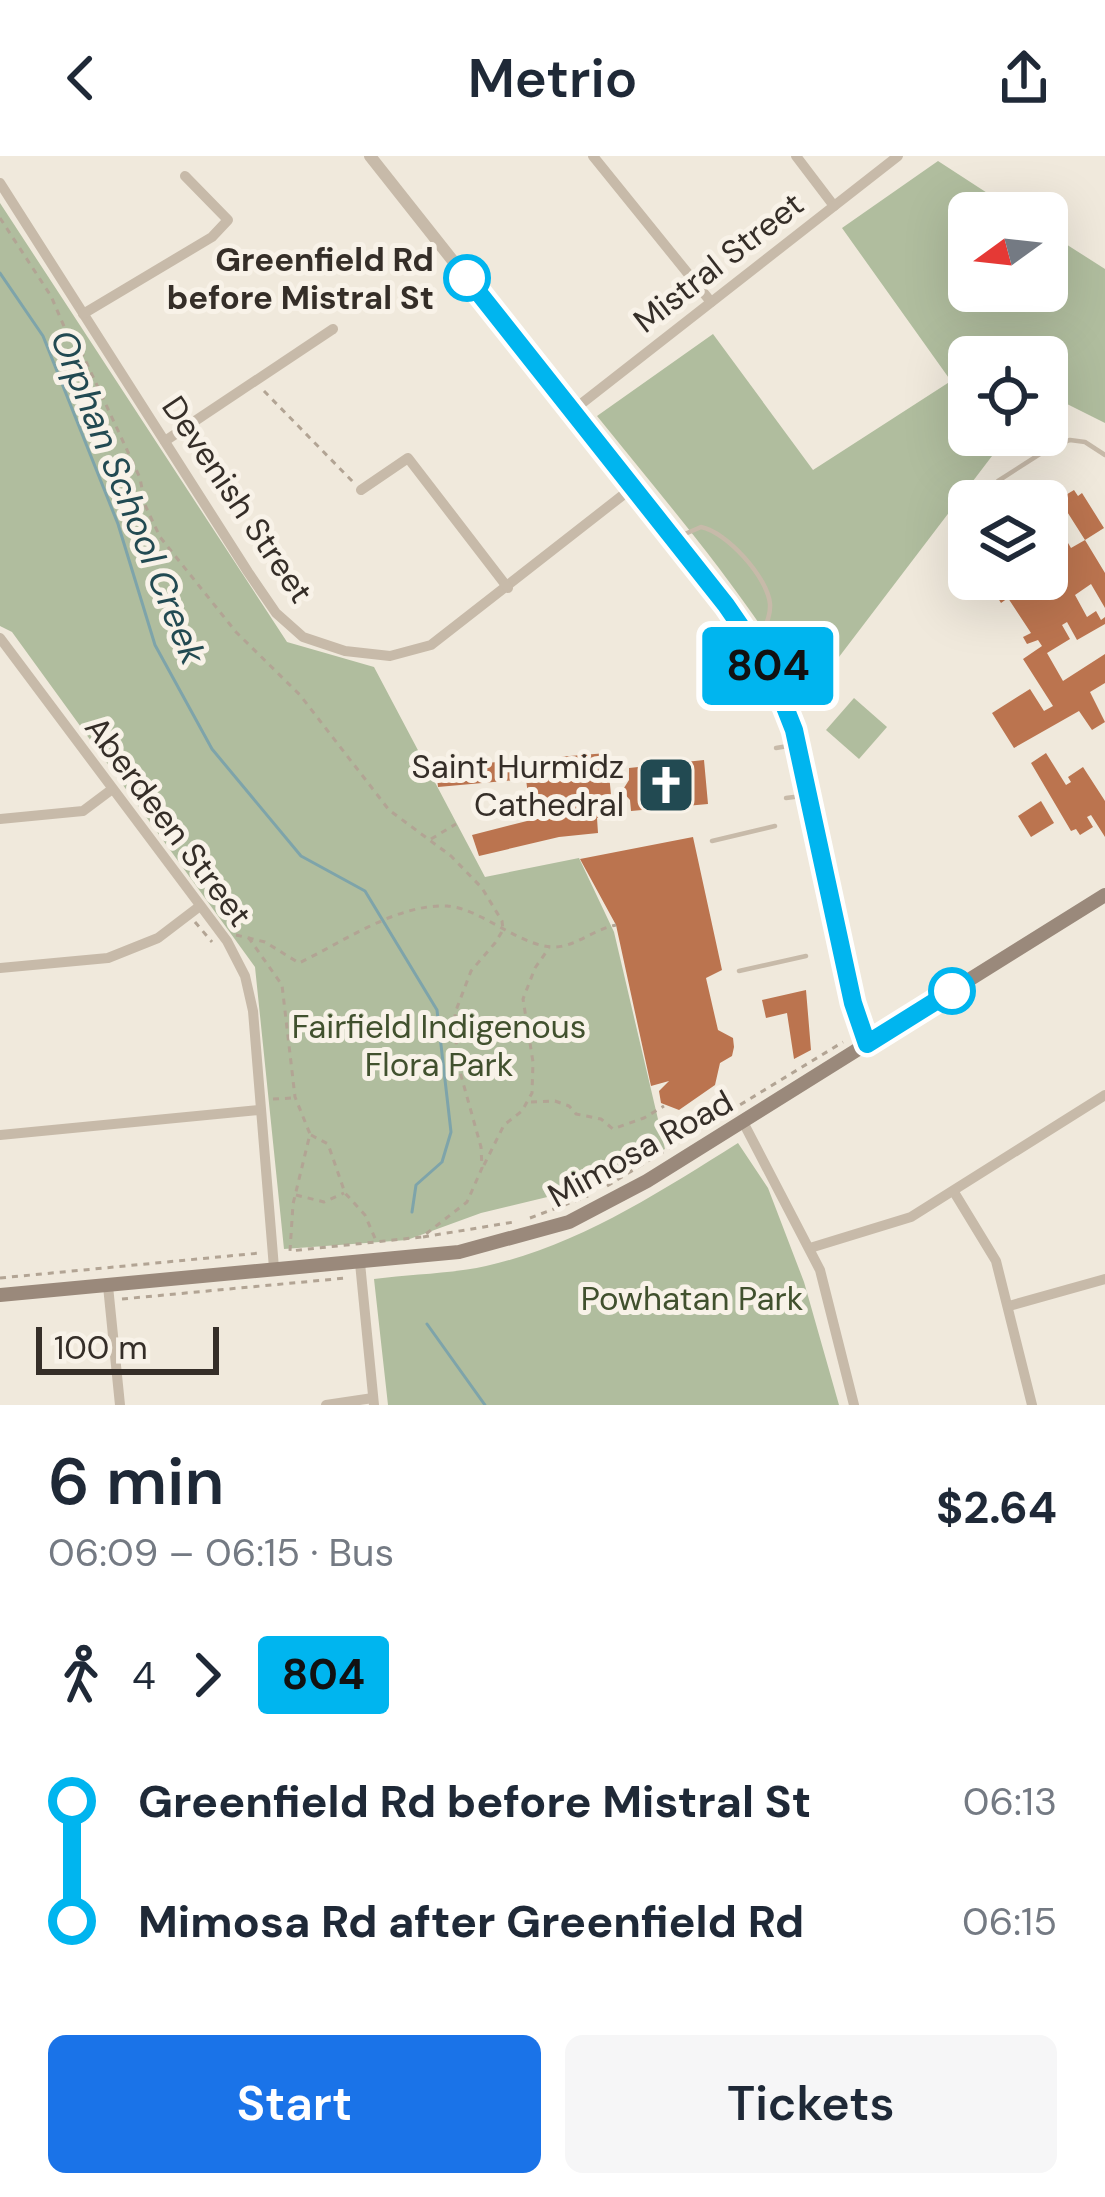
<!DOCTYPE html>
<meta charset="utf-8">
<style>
:root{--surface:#fff;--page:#f6f6f7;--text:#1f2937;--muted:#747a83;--accent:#1a73e8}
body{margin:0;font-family:"DM Sans",sans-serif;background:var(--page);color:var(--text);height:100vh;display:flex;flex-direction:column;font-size:45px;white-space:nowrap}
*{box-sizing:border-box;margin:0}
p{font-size:39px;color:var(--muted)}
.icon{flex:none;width:66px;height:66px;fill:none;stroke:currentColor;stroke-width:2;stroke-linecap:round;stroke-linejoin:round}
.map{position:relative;height:1249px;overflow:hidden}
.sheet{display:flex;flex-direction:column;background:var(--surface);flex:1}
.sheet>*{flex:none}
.badge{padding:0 24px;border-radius:9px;font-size:42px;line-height:78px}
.needle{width:78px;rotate:255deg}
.fabs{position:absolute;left:948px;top:36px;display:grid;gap:24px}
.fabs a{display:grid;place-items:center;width:120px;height:120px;border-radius:18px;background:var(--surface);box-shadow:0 12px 48px #0002;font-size:60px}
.scale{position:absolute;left:36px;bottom:30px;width:183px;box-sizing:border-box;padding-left:12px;border:6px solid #352e28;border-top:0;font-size:33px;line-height:42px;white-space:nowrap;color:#352e28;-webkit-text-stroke:9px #f8f2e8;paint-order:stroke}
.map>.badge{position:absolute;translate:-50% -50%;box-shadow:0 0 0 6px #fff}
.legs{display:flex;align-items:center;gap:18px;height:132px;padding:0 48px;font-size:39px}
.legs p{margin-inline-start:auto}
.overview{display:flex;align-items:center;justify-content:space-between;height:204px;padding:0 48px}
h1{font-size:66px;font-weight:600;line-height:90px}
.button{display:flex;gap:24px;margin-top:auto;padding:24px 48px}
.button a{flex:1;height:138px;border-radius:18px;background:var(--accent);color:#fff;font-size:48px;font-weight:600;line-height:138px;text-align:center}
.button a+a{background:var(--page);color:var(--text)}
ul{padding:0 48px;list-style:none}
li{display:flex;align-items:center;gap:42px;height:120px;font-size:45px}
li i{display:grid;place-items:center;width:18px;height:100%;margin:0 15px;background:currentColor}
li i::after{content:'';width:30px;height:30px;margin:-15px;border:9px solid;border-radius:50%;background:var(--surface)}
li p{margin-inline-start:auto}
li:first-child i{background:linear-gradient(#0000 50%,currentColor 0)}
li:last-child i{background:linear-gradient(currentColor 50%,#0000 0)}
header{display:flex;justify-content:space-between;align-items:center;height:156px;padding:0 48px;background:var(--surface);font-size:54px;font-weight:600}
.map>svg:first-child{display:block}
.green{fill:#b0bd9e}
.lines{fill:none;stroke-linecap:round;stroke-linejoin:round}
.stream{stroke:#7ea4aa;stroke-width:3}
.building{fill:#bb744f}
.path{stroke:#b2a494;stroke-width:3;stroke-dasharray:6 6;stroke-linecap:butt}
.service{stroke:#c7baa9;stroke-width:4.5}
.minor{stroke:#c7baa9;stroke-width:10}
.tertiary{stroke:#c7baa9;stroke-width:12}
.secondary{stroke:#9a897b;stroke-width:14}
.line-1-casing{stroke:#fff;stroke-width:27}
.line-1{stroke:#00b5ef;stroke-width:18}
.stop-1-dot{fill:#fff;stroke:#00b5ef;stroke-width:6}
.labels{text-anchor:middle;stroke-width:10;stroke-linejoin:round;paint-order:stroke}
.stop-label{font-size:33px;font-weight:bold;fill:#352e28;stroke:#f8f2e8;text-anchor:end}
.street-label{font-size:33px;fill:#352e28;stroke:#f8f2e8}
.poi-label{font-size:33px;fill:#352e28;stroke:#f8f2e8;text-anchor:end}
.park-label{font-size:33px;fill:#41512e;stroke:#f8f2e8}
.water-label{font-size:36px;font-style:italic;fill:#224a52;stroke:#f8f2e8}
</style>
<header><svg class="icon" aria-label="back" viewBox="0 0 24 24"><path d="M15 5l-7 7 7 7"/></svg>Metrio<svg class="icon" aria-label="share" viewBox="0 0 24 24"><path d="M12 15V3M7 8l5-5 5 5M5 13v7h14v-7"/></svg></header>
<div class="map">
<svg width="1105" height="1249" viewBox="0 0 1105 1249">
<rect width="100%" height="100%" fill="#f0e9dc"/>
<g class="green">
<path d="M938 5 1018 57H969V135H1047V76L1105 113V267L1047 238V201H969V279H1008L807 543C748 440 671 352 597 260L713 178 813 314 951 225 842 72Z"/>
<path d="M0 47 287 486 374 511 485 721 579 702 614 776 665 993 593 1030 481 1057 407 1084 284 1093 255 811 12 476 0 470Z"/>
<path d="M854 542 887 571 859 603 826 574Z"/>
<path d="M738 987 768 1032 804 1126 839 1249H388L374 1123C411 1118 450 1118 486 1110 579 1089 658 1037 738 987Z"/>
</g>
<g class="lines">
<g class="stream">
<path d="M0 117 43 180 118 368 155 489 212 593 301 700 365 735 437 854 451 976 442 1006 416 1029 412 1056"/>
<path d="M427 1168 485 1249"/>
</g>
</g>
<g class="building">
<path d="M1074 334 1078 340 1082 337 1104 372 1085 384 1059 343Z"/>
<path d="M1052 360 1071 392 1085 384 1105 417V452L1091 428 1075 439 1087 461 1096 455 1101 464 1105 461V468L1077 484 1067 466 1062 469 1070 483 1047 497 1063 525 1105 498V527L1090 536 1105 566 1092 574 1079 555 1014 592 992 557 1030 533 1044 555 1053 550 1023 503 1042 490 1038 484 1027 488 1023 481 1031 477 1008 442 1001 447 993 434 1000 430 996 423H1047V411L1051 408 1047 401V363Z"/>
<path d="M607 597 613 660 597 662 598 677 559 681 479 700 472 679 531 664 526 623 438 631 436 611Z"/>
<path d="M1046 597 1066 629 1071 626 1068 621 1083 611 1105 645V681L1091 659 1087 661 1093 671 1080 679 1076 673 1071 675 1031 607Z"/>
<path d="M704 604 708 648 631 655 630 644 622 635 629 624V612Z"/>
<path d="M1041 645 1054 667 1031 681 1018 660Z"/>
<path d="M693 681 722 814 706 822 718 874 733 882 734 891 732 900 720 907 715 929 679 954 661 947 659 935 669 925 651 930 616 769 580 703Z"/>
<path d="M806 834 811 894 794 903 787 857 766 862 762 844Z"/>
</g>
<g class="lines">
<g class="path">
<path d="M0 62 51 140 69 182 82 197 140 322 145 349 160 381 236 476 300 539 389 654 451 700 482 732 502 765 503 774 495 787 471 815 455 857 457 905 481 991 482 1012 467 1046 422 1081 290 1095 293 1048 310 978 295 941 282 829 246 778"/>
<path d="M264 235 354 327"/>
<path d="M431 683 456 668"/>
<path d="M195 766 212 786"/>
<path d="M236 779 265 786 299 807C343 786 396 748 447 750 483 752 527 798 563 790 581 786 596 773 616 769"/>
<path d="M273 943 293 942"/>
<path d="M531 946 555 945 569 950 576 958 601 963 613 973 644 962 664 950"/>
<path d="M311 979 328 988 345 1037 365 1059 377 1087"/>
<path d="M484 1009 504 969 522 955 532 937 533 906 523 843 535 812 549 792"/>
<path d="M607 1030 843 886"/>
<path d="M296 1039 324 1046 344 1037"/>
<path d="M530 1062 588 1040"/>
<path d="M423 1081 514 1066"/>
<path d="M0 1122 260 1097"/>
<path d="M122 1143 346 1122"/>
</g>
<g class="service">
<path d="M989 345 998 325 1054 289 1070 284 1085 286 1105 299"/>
<path d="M678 381 701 371C727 376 768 422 770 448 771 462 763 473 759 486"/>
<path d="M776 592 794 589"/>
<path d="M786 642 802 640"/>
<path d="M712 685 775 670"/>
<path d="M739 815 806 800"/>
</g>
<g class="minor">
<path d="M593 0 711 146"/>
<path d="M796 0 834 50"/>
<path d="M0 27 248 416 276 457 303 481 345 495 390 500 431 489 632 332"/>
<path d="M83 158 212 81 228 64 185 20"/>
<path d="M572 255 898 0"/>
<path d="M165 285 333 173"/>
<path d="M361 334 408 302 508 432"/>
<path d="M0 482 227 785 245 820 253 855 274 1112"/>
<path d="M0 663 83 655 111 634"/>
<path d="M0 812 108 802 158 782 200 750"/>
<path d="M743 966 820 1114 854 1249"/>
<path d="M0 979 259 954"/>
<path d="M954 1036 996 1105 1032 1249"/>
<path d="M810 1092 911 1061 1105 939"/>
<path d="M360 1107 374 1249"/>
<path d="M108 1130 120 1249"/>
<path d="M1009 1150 1105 1123"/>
<path d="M326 1249 373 1242"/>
</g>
<path class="tertiary" d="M370 0 726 450 757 491 788 554 855 856 867 888"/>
<path class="secondary" d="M0 1139 459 1096 569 1066 647 1025 1105 739"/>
</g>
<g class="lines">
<g class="line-1-casing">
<path id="line-1" d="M467 122 726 449 770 513 794 574 853 847 867 888 952 835"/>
</g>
<use href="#line-1" class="line-1"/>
</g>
<defs>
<g id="church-square" transform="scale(3)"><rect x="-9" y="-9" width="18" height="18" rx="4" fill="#224a52" stroke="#f8f2e8"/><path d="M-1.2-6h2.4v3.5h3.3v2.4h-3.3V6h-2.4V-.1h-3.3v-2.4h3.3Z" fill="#fff"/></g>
</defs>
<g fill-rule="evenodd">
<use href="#church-square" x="666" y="629"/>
</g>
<g class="stop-1-dot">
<circle cx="467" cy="122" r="21"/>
<circle cx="952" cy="835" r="21"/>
</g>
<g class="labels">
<g class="stop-label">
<text x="434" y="115">Greenfield Rd<tspan x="434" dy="38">before Mistral St</tspan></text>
</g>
<g class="street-label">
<text transform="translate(718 106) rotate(-38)" y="12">Mistral Street</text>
<text transform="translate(238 343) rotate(56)" y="12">Devenish Street</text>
<text transform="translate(169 665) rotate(53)" y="12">Aberdeen Street</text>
<text transform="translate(640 992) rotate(-29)" y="12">Mimosa Road</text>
</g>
<g class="poi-label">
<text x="624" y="622">Saint Hurmidz<tspan x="624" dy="38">Cathedral</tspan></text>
</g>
<g class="park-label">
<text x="439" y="882">Fairfield Indigenous<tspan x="439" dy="38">Flora Park</tspan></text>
<text x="692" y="1154">Powhatan Park</text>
</g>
<g class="water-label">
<text transform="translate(129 341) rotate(68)" y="13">Orphan School Creek</text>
</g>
</g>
</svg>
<div class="fabs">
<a><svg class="needle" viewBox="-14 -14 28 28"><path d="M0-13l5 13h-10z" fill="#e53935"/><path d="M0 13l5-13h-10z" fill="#747a83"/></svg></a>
<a><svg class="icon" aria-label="locate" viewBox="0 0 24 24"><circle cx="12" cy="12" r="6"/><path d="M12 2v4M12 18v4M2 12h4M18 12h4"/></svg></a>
<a><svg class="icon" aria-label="layers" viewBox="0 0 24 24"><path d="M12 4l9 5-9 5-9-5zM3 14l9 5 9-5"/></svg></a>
</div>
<div class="scale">100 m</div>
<b class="badge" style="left:768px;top:510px;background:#00b5ef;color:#111">804</b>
</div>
<section class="sheet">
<div class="overview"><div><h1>6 min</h1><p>06:09 – 06:15 · Bus</p></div><b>$2.64</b></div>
<div class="legs"><svg class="icon" aria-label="walk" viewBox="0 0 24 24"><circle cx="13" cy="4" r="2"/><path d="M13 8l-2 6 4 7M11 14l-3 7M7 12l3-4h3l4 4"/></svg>4<svg class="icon" aria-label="forward" viewBox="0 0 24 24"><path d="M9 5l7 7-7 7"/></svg><b class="badge" style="background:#00b5ef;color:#111">804</b></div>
<ul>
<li><i style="color:#00b5ef"></i><b>Greenfield Rd before Mistral St</b><p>06:13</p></li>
<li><i style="color:#00b5ef"></i><b>Mimosa Rd after Greenfield Rd</b><p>06:15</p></li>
</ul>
<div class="button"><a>Start</a><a>Tickets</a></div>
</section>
